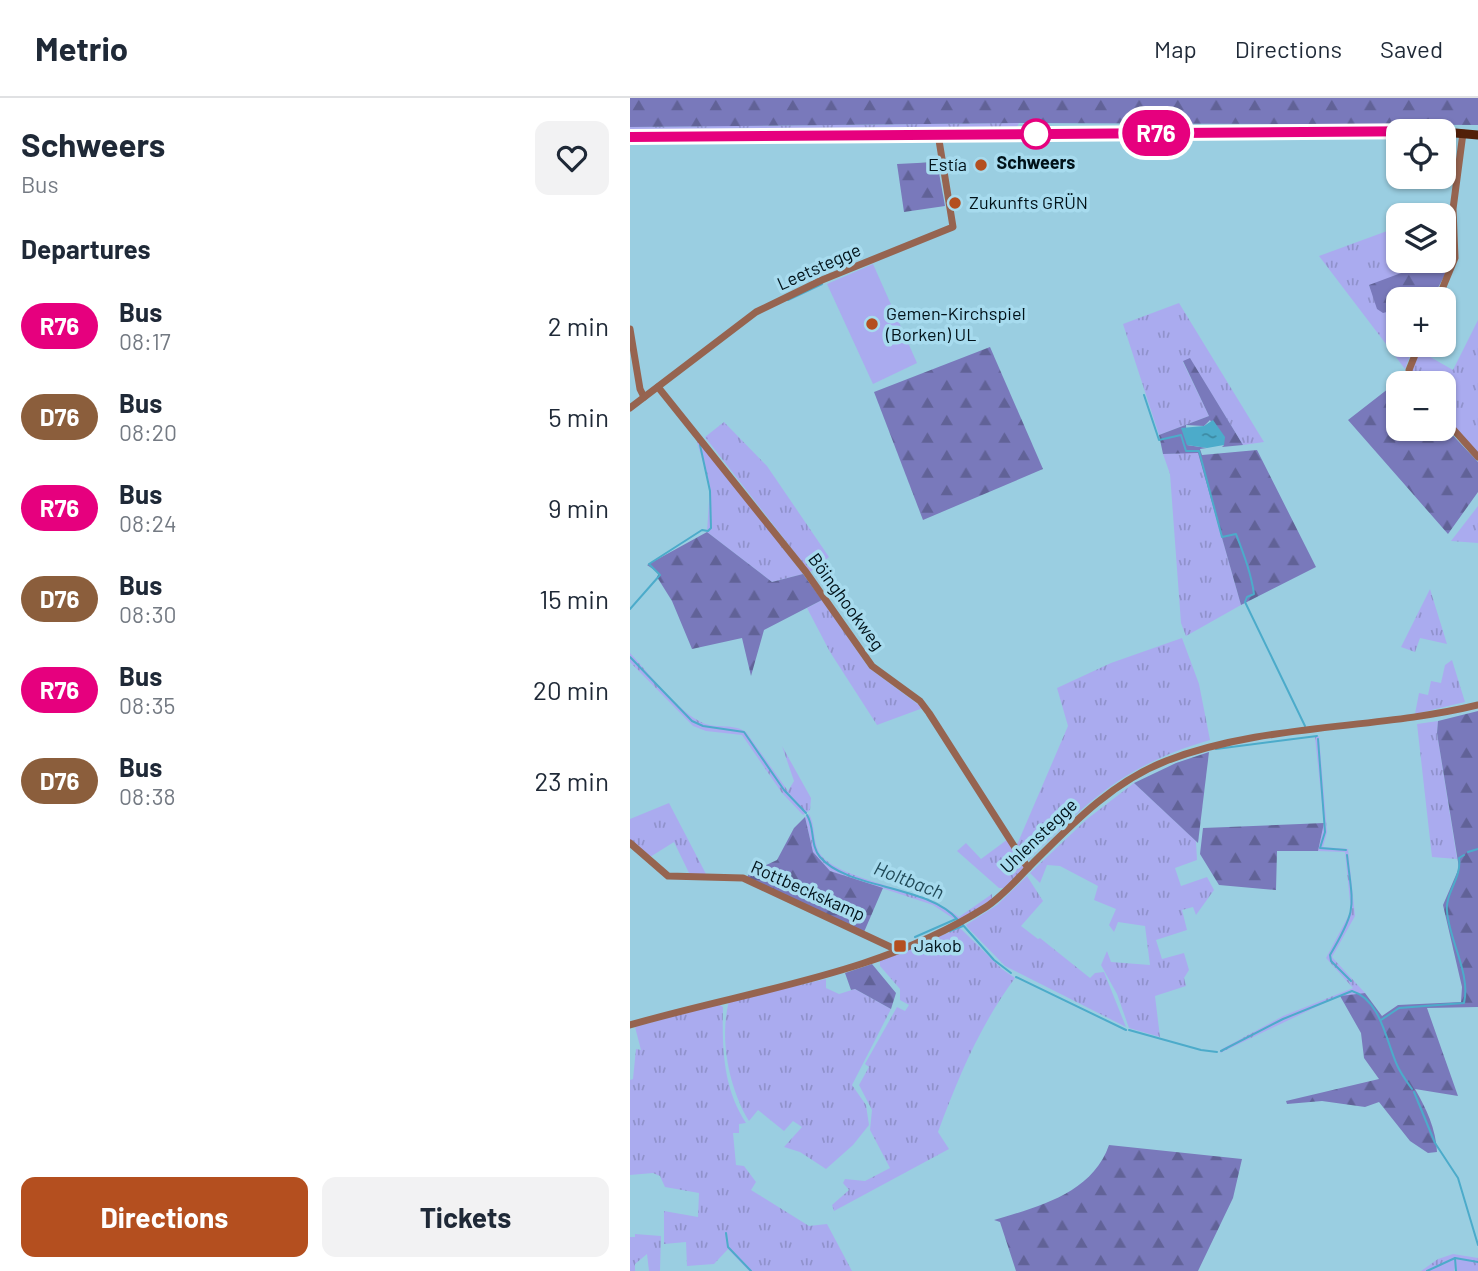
<!DOCTYPE html>
<meta charset="utf-8">
<style>
:root{--surface:#fff;--page:#f2f2f3;--text:#1f2937;--muted:#747a83;--line:#e0e1e3;--accent:#b44f1f}
body{margin:0;font-family:Barlow,sans-serif;background:var(--page);color:var(--text);height:100vh;display:flex;flex-direction:column;font-size:26px;white-space:nowrap}
*{box-sizing:border-box;margin:0}
p{font-size:23px;color:var(--muted)}
.icon{flex:none;width:38px;height:38px;fill:none;stroke:currentColor;stroke-width:2;stroke-linecap:round;stroke-linejoin:round}
.map{position:relative;flex:1;overflow:hidden}
.side{display:flex;flex-direction:column;background:var(--surface);width:630px}
.side>*{flex:none}
.badge{padding:0 14px;border-radius:23px;font-size:24px;line-height:46px}
.fabs{position:absolute;left:756px;top:21px;display:grid;gap:14px}
.fabs a{display:grid;place-items:center;width:70px;height:70px;border-radius:14px;background:var(--surface);box-shadow:0 2px 5px #0004;font-size:35px}
.map>.badge{position:absolute;translate:-50% -50%;box-shadow:0 0 0 4px #fff}
h2{padding:0 21px;font-size:26px;line-height:63px}
.round{display:grid;place-items:center;flex:none;width:74px;height:74px;border-radius:14px;background:var(--page)}
.summary{display:flex;align-items:center;justify-content:space-between;height:119px;padding:0 21px}
h1{font-size:33px;font-weight:700;line-height:52px}
.button{display:flex;gap:14px;margin-top:auto;padding:14px 21px}
.button a{flex:1;height:80px;border-radius:14px;background:var(--accent);color:#fff;font-size:28px;font-weight:700;line-height:80px;text-align:center}
.button a+a{background:var(--page);color:var(--text)}
ul{padding:0;list-style:none}
li{display:flex;align-items:center;gap:21px;height:91px;padding:0 21px}
li div{flex:1}
li b{display:block;font-size:26px}
li em{font-style:normal}
li .badge{min-width:77px;font-weight:700;text-align:center}
header{display:flex;align-items:center;gap:42px;box-sizing:border-box;height:98px;padding:0 35px;background:var(--surface);border-bottom:2px solid var(--line)}
header strong{font-size:33px}
nav{display:flex;gap:38px;margin-inline-start:auto;font-size:24px}
main{display:flex;flex:1;min-height:0}
.map>svg:first-child{display:block}
.grass{fill:url(#grass-tufts)}
.forest{fill:url(#forest-firs)}
.garden{fill:#aaabef}
.water{fill:url(#water-ripples)}
.lines{fill:none;stroke-linecap:round;stroke-linejoin:round}
.stream{stroke:#4cabca;stroke-width:2}
.minor{stroke:#966450;stroke-width:7}
.major{stroke:#522009;stroke-width:9}
.line-casing{stroke:#fff;stroke-width:16}
.line{stroke:#e6007e;stroke-width:10}
.stop-dot{fill:#fff;stroke:#e6007e;stroke-width:3.5}
.poi-dot{fill:#b44f1f;stroke:#a7dbee;stroke-width:2.5}
.labels{text-anchor:middle;stroke-width:7;stroke-linejoin:round;paint-order:stroke}
.stop-label{font-size:18px;font-weight:bold;fill:#011219;stroke:#a7dbee}
.poi-label{font-size:18px;fill:#011219;stroke:#a7dbee;text-anchor:start}
.street-label{font-size:18px;fill:#011219;stroke:#a7dbee}
.water-label{font-size:19px;font-style:italic;fill:#214a58;stroke:#a7dbee}
</style>
<header>
<strong>Metrio</strong>
<nav><a>Map</a><a>Directions</a><a>Saved</a></nav>
</header>
<main>
<section class="side">
<div class="summary"><div><h1>Schweers</h1><p>Bus</p></div><a class="round"><svg class="icon" aria-label="heart" viewBox="0 0 24 24"><path d="M12 20l-8-8c-3-5 5-10 8-4 3-6 11-1 8 4z"/></svg></a></div>
<h2>Departures</h2>
<ul>
<li><span class="badge" style="background:#e6007e;color:#fff">R76</span><div><b>Bus</b><p>08:17</p></div><em>2 min</em></li>
<li><span class="badge" style="background:#8b5e3c;color:#fff">D76</span><div><b>Bus</b><p>08:20</p></div><em>5 min</em></li>
<li><span class="badge" style="background:#e6007e;color:#fff">R76</span><div><b>Bus</b><p>08:24</p></div><em>9 min</em></li>
<li><span class="badge" style="background:#8b5e3c;color:#fff">D76</span><div><b>Bus</b><p>08:30</p></div><em>15 min</em></li>
<li><span class="badge" style="background:#e6007e;color:#fff">R76</span><div><b>Bus</b><p>08:35</p></div><em>20 min</em></li>
<li><span class="badge" style="background:#8b5e3c;color:#fff">D76</span><div><b>Bus</b><p>08:38</p></div><em>23 min</em></li>
</ul>
<div class="button"><a>Directions</a><a>Tickets</a></div>
</section>
<div class="map">
<svg width="848" height="1173" viewBox="0 0 848 1173">
<defs>
<pattern id="grass-tufts" width="24" height="20" patternUnits="userSpaceOnUse" patternTransform="scale(1.75)"><rect width="24" height="20" fill="#aaabef"/><path d="M3 7l-1-3M5 7V3M7 7l1-3M15 17l-1-3M17 17v-4M19 17l1-3" fill="none" stroke="#9092cc"/></pattern>
<pattern id="forest-firs" width="22" height="20" patternUnits="userSpaceOnUse" patternTransform="scale(1.75)"><rect width="22" height="20" fill="#7979bb"/><path d="M5 1l3.5 6h-7zM16 11l3.5 6h-7z" fill="#616297"/></pattern>
<pattern id="water-ripples" width="26" height="14" patternUnits="userSpaceOnUse" patternTransform="scale(1.75)"><rect width="26" height="14" fill="#4cabca"/><path d="M2 4q2-2 4 0t4 0M15 11q2-2 4 0t4 0" fill="none" stroke="#3d8aa3"/></pattern>
</defs>
<rect width="100%" height="100%" fill="#9acee1"/>
<g class="grass">
<path d="M389 25 386 31 0 34V29Z"/>
<path d="M768 129V163H803L739 188 761 214 768 211V247H784L775 271 689 158Z"/>
<path d="M549 205 634 344 613 347 560 261 553 264 579 318 529 337 493 226Z"/>
<path d="M848 222V356L814 317V285H786L780 278 788 252 823 272Z"/>
<path d="M94 324 137 368 199 459 180 474 75 339Z"/>
<path d="M69 341 173 476 142 484 77 434 80 388 67 344Z"/>
<path d="M568 354 611 507 556 538 551 525 540 376 533 356Z"/>
<path d="M848 408V445L821 443Z"/>
<path d="M800 491 817 546 790 540 785 554 771 549Z"/>
<path d="M192 502 239 570 293 610 247 627 200 554 177 510Z"/>
<path d="M552 540 569 586 580 642C494 667 460 702 398 762L386 749 438 628 427 590 481 565Z"/>
<path d="M0 555C19 575 48 614 73 625 87 631 103 625 116 634L158 693 164 683 152 648 181 700 180 712 173 717 152 695 112 637 76 633 63 628 0 564Z"/>
<path d="M822 562 835 604 785 616 789 595 798 597 801 583 811 585 815 567Z"/>
<path d="M808 623 807 635 827 761 802 759 787 626Z"/>
<path d="M689 638 697 734 693 749 718 751 725 818 702 859 735 895 707 899 590 955 592 951 653 918 723 890 696 860 721 813 715 754 688 753 694 725 685 639Z"/>
<path d="M504 685 566 743 567 762 545 770 551 788 577 779 584 792 566 817 563 809 552 812 557 832 526 842 532 861 554 855 559 872 554 880 556 888 525 898 530 939 499 930 487 896 471 867 477 853 481 864 520 867 515 828 488 824 484 834 479 827 486 811 464 802 468 788 430 768 417 767 410 785 400 775 457 721Z"/>
<path d="M39 705 76 776 60 777 44 744 20 759 0 742V721Z"/>
<path d="M179 716C186 728 182 745 191 757 211 783 296 791 329 819L362 796V801L331 821H324L303 807 200 773 183 754 175 719Z"/>
<path d="M378 741 394 770 374 790H369L327 753 336 745 351 761Z"/>
<path d="M397 778 413 803 391 828 408 841 410 840 460 880 465 875 474 874 496 929 375 868 338 830 336 827 367 807Z"/>
<path d="M330 830 372 871 385 880C350 927 328 980 308 1034L319 1051 204 1113 202 1107 219 1092 213 1085 215 1081 235 1083 260 1070 240 1032 242 1012 229 987 239 969 235 966 267 909 275 913 279 907 270 902V891L250 868V863Z"/>
<path d="M196 881V890L209 896 225 891 261 911 222 987 236 1007 239 1027 223 1047 196 1071 170 1054 154 1049 172 1029 163 1023 154 1033 128 1012 119 1023C99 990 89 941 99 903Z"/>
<path d="M88 906 93 909C92 951 93 990 116 1025L109 1026V1035H103L106 1067 114 1068 126 1084 121 1092 179 1128 197 1126 222 1173H119L98 1151 84 1166 57 1168 56 1144 34 1146V1113L68 1119 69 1095 35 1089 30 1078 23 1075 0 1077V982L3 981 6 951 11 952 5 929Z"/>
<path d="M5 1136 31 1138 30 1173H19L17 1156 5 1166V1173H0V1139H5Z"/>
<path d="M823 1156 848 1160V1173H827L826 1166 824 1173H791L808 1161Z"/>
</g>
<g class="forest">
<path d="M0 0H848V27L393 25 0 29Z"/>
<path d="M307 64 315 108 274 114 267 66Z"/>
<path d="M820 156 818 171 802 201H768V211L753 215 747 211 739 187 803 163H814V159Z"/>
<path d="M360 249 413 371 293 422 244 294Z"/>
<path d="M560 260 613 347 592 349 594 347 580 322 574 328 556 327 557 347 577 350 570 351 572 357 627 352 686 469 611 507 568 355 533 356 529 337 579 318 553 263Z"/>
<path d="M772 280 775 285H768V331H814V328L848 364V394L818 436 718 322Z"/>
<path d="M77 434 142 484 173 476 192 502 134 532 121 578 112 540 62 551 42 503 27 479 29 475 17 467Z"/>
<path d="M848 613V909L797 910 828 998 785 991C796 1010 806 1031 807 1054L798 1055 780 1043 749 1004 735 1009 692 1003 657 1006 656 1003 749 981 734 960 731 935 710 898 735 895 752 918 768 907 831 904 832 889 813 807 829 770 807 635 808 623Z"/>
<path d="M579 654 568 745 504 685 546 665Z"/>
<path d="M175 719 183 754 200 773 253 790 234 834 117 780 119 775 147 762 164 730Z"/>
<path d="M694 725 688 753H647L646 792 589 787 570 756 573 730Z"/>
<path d="M242 866 266 895 261 911 225 891 221 892 215 875Z"/>
<path d="M479 1047 612 1061 603 1100 568 1173H386L370 1124 364 1122C407 1109 462 1096 479 1047Z"/>
</g>
<path class="garden" d="M243 166 287 265 243 286 197 186Z"/>
<path class="water" d="M583 322 595 339 594 347 577 350 557 347 551 330 574 328Z"/>
<g class="lines">
<g class="stream">
<path d="M158 202 192 186"/>
<path d="M514 297 529 342 551 337 556 353H569L592 439 606 436C614 457 621 475 624 496L617 499 615 504 675 628"/>
<path d="M0 511 30 477 19 466 72 432 78 433 81 430 80 393 70 347"/>
<path d="M0 559 62 623 73 628 114 634 154 692 176 715"/>
<path d="M688 641 695 734 690 750 716 752"/>
<path d="M586 651 687 638"/>
<path d="M177 717C185 730 180 747 190 759 218 792 297 786 328 822"/>
<path d="M838 754 848 751"/>
<path d="M717 757C723 810 728 810 700 857L701 863 721 883"/>
<path d="M332 826 364 862 381 875"/>
<path d="M320 833 333 828"/>
<path d="M285 839 326 821"/>
<path d="M386 879 496 932"/>
<path d="M751 922 769 910 834 905C841 876 819 842 817 813 815 795 832 780 829 760L834 757"/>
<path d="M499 932 571 952 587 954"/>
<path d="M591 953 653 921 722 893C751 902 756 943 767 967 771 976 777 984 782 991"/>
<path d="M784 994 805 1045 828 1080 848 1147"/>
<path d="M96 1135 98 1149 121 1173"/>
<path d="M825 1160 826 1173"/>
<path d="M797 1173 825 1160 848 1164"/>
</g>
<g class="minor">
<path d="M808 201 825 160 823 111 833 35"/>
<path d="M0 231 10 291 14 299"/>
<path d="M781 285 779 272 789 247"/>
<path d="M28 289 176 474 242 568 290 603 299 615 398 770"/>
<path d="M0 310 126 214 192 182 323 129 308 36"/>
<path d="M814 321 848 359"/>
<path d="M0 745 38 778 113 780 267 852"/>
<path d="M0 927C120 892 249 877 356 809 373 798 388 780 402 766 442 726 482 684 536 663 634 625 746 632 848 607"/>
</g>
<g class="major">
<path d="M814 34 848 37"/>
<path d="M0 39 810 33"/>
</g>
</g>
<g class="lines">
<g class="line-casing">
<path id="line" d="M0 39 810 33"/>
</g>
<use href="#line" class="line"/>
</g>
<circle class="stop-dot" cx="406" cy="36" r="14"/>
<g class="poi-dot">
<circle cx="351" cy="67" r="7"/>
<circle cx="325" cy="105" r="7"/>
<circle cx="242" cy="226" r="7"/>
<rect x="263" y="841" width="14" height="14" rx="3.5"/>
</g>
<g class="labels">
<g class="stop-label">
<text x="406" y="71">Schweers</text>
</g>
<g class="poi-label">
<text x="337" y="73" text-anchor="end">Estía</text>
<text x="339" y="111">Zukunfts GRÜN</text>
<text x="256" y="222">Gemen-Kirchspiel<tspan x="256" dy="21">(Borken) UL</tspan></text>
<text x="284" y="854">Jakob</text>
</g>
<g class="street-label">
<text transform="translate(189 169) rotate(-24)" y="6">Leetstegge</text>
<text transform="translate(216 504) rotate(54)" y="6">Böinghookweg</text>
<text transform="translate(409 738) rotate(-44)" y="6">Uhlenstegge</text>
<text transform="translate(178 793) rotate(24)" y="6">Rottbeckskamp</text>
</g>
<g class="water-label">
<text transform="translate(279 782) rotate(21)" y="7">Holtbach</text>
</g>
</g>
</svg>
<div class="fabs">
<a><svg class="icon" aria-label="locate" viewBox="0 0 24 24"><circle cx="12" cy="12" r="6"/><path d="M12 2v4M12 18v4M2 12h4M18 12h4"/></svg></a>
<a><svg class="icon" aria-label="layers" viewBox="0 0 24 24"><path d="M12 4l9 5-9 5-9-5zM3 14l9 5 9-5"/></svg></a>
<a>+</a>
<a>−</a>
</div>
<b class="badge" style="left:526px;top:35px;background:#e6007e;color:#fff">R76</b>
</div>
</main>
